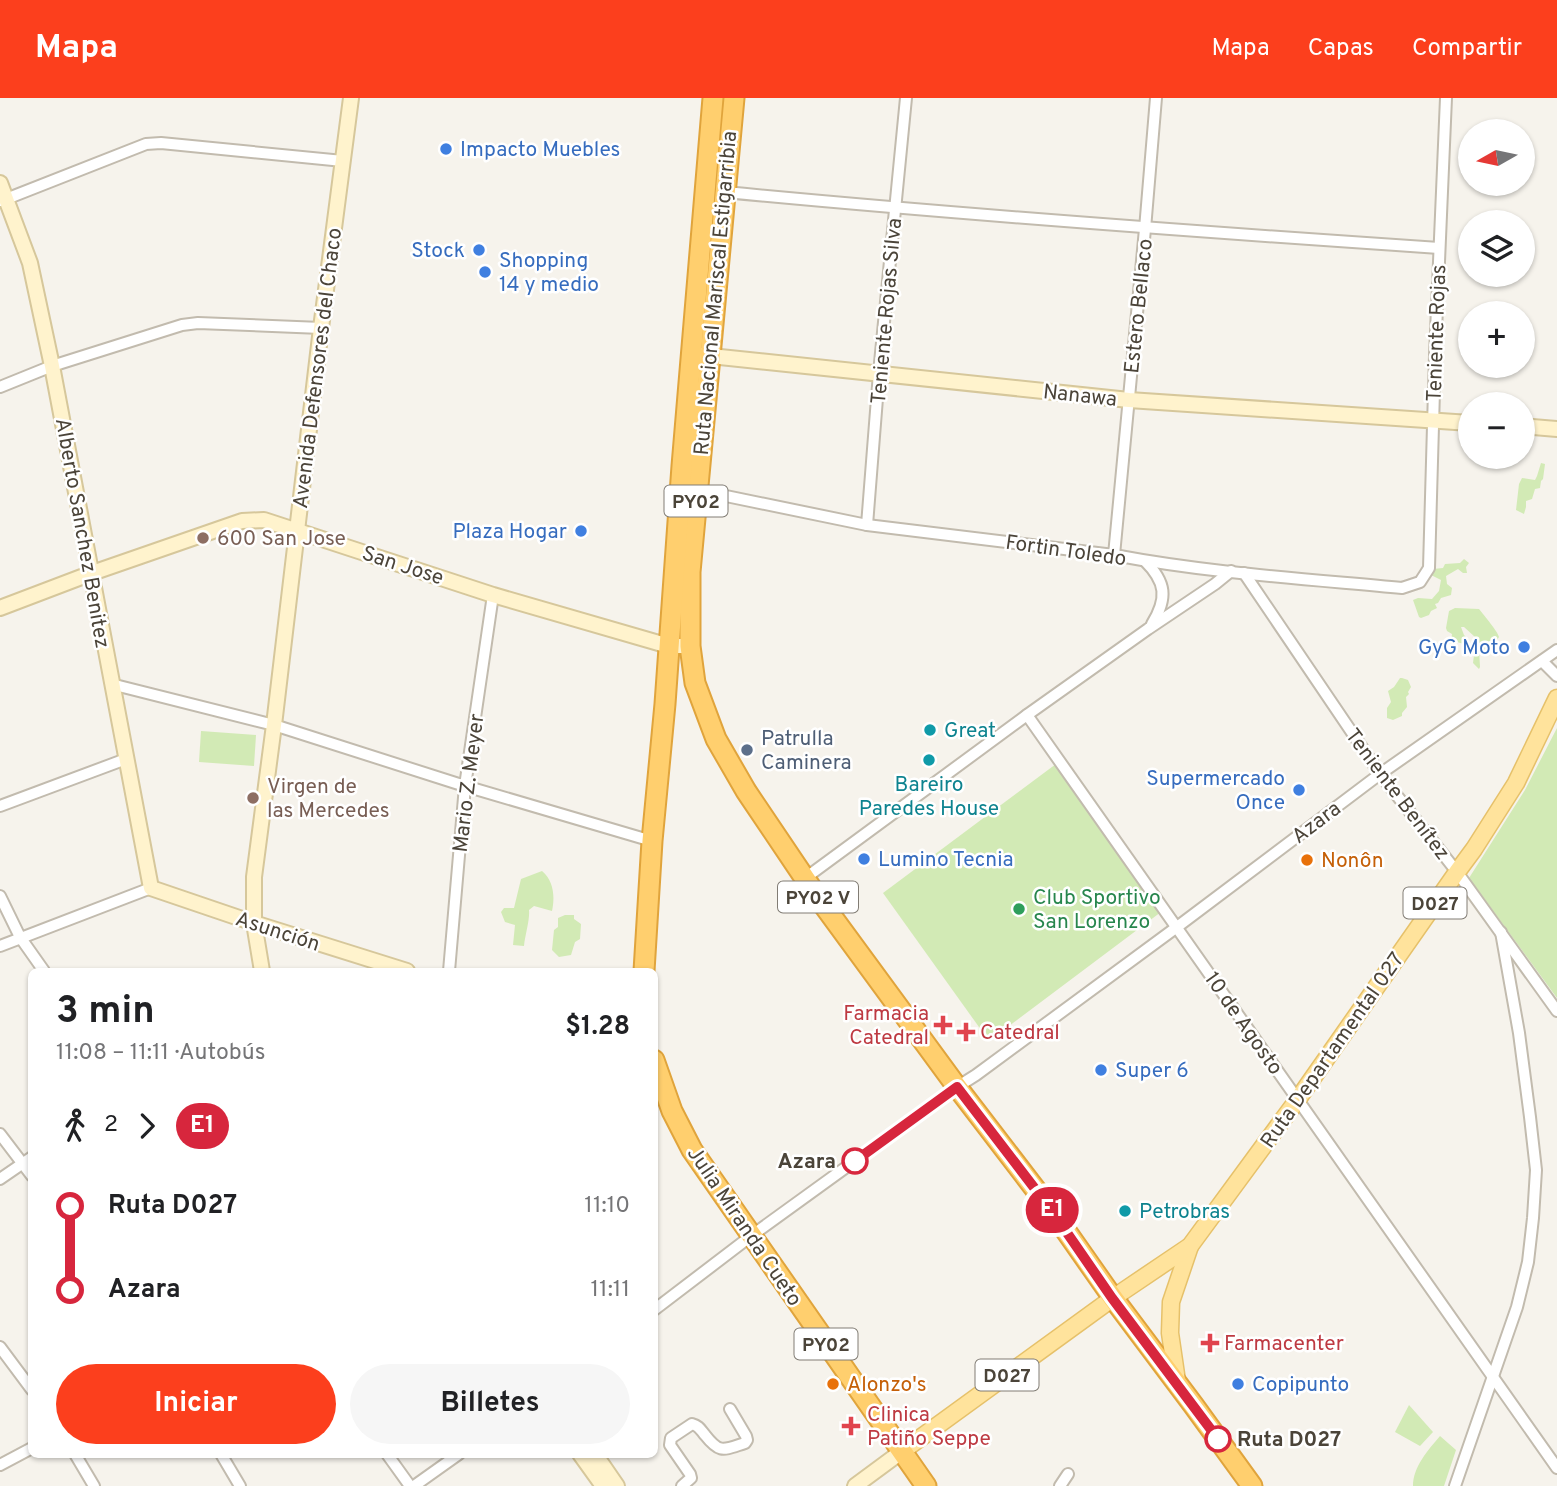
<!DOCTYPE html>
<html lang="es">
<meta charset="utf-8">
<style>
:root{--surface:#fff;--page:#f6f6f6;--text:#202124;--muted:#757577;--accent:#fc3f1d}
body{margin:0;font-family:Overpass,sans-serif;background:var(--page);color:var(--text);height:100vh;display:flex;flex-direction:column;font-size:26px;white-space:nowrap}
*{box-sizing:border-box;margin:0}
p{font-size:23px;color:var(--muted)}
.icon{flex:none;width:38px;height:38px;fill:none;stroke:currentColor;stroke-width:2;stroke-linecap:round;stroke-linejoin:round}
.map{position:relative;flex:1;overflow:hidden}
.drawer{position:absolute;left:28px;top:870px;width:630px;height:490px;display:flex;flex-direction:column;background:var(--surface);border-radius:10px;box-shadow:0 2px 5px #0004}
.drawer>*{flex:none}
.badge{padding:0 14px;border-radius:23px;font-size:24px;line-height:46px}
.needle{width:46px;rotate:261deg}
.fabs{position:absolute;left:1458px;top:21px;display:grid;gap:14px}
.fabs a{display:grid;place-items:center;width:77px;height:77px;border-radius:50%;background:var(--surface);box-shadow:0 2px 5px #0004;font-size:35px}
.map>.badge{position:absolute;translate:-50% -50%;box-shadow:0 0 0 4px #fff}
.legs{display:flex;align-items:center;gap:10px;height:77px;padding:0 28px;font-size:23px}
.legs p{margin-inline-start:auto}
.overview{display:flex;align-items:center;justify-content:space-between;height:119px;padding:0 28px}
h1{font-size:38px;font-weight:700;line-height:52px}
.button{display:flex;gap:14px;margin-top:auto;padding:14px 28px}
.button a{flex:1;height:80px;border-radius:42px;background:var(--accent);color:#fff;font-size:28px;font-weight:700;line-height:80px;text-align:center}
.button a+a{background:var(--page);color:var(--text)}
ul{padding:0 28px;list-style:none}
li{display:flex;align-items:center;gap:24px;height:84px;font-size:26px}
li i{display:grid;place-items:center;width:10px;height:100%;margin:0 9px;background:currentColor}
li i::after{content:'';width:18px;height:18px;margin:-9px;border:5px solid;border-radius:50%;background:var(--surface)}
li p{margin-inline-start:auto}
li:first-child i{background:linear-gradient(#0000 50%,currentColor 0)}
li:last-child i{background:linear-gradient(currentColor 50%,#0000 0)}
header{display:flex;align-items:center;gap:42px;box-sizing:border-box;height:98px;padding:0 35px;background:var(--accent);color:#fff}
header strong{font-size:33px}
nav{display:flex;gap:38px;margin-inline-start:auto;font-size:24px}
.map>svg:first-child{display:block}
.green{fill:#d2eab5}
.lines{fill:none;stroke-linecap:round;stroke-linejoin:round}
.street-casing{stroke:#c2bbae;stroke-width:14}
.secondary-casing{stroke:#d6c79b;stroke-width:18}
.primary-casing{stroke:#e6c16a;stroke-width:19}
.highway-casing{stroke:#e0a43c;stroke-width:23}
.street{stroke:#fff;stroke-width:10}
.secondary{stroke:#fff3cd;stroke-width:14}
.primary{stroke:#ffe39c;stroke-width:16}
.highway{stroke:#ffcf6e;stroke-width:19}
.line-1-casing{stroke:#fff;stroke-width:16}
.line-1{stroke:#d7263d;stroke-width:10}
.shop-dot{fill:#3f7fe0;stroke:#fff;stroke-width:2.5}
.education-dot{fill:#8d6e63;stroke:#fff;stroke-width:2.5}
.culture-dot{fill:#0f9aa8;stroke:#fff;stroke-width:2.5}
.service-dot{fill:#5c6f8a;stroke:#fff;stroke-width:2.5}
.food-dot{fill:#e8710a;stroke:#fff;stroke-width:2.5}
.leisure-dot{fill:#2e9e5b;stroke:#fff;stroke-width:2.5}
.health-dot{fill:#e0444e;stroke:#fff;stroke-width:2.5}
.stop-1-dot{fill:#fff;stroke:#d7263d;stroke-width:3.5}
.labels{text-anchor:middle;stroke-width:5;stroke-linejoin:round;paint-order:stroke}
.shield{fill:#fff;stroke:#817c74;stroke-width:2}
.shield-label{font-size:19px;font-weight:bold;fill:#4b4439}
.shop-label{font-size:21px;fill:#366cbe;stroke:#fff;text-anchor:start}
.street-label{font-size:21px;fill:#4b4439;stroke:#fff}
.education-label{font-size:21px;fill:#785e54;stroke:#fff;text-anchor:start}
.culture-label{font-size:21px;fill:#0d838f;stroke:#fff;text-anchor:start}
.service-label{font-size:21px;fill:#4e5e75;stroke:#fff;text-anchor:start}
.food-label{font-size:21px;fill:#c56008;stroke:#fff;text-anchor:start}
.leisure-label{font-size:21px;fill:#27864d;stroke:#fff;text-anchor:start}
.health-label{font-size:21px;fill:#be3a42;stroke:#fff;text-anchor:start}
.stop-label{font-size:21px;font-weight:bold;fill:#4b4439;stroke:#fff;text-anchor:end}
</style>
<header>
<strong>Mapa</strong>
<nav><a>Mapa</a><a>Capas</a><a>Compartir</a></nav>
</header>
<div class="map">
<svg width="1557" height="1388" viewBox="0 0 1557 1388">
<rect width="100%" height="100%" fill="#f6f3ec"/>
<g class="green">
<path d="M1541 365 1545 366 1543 381 1541 383 1540 390 1535 391 1532 401 1526 403V409L1524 416 1516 412 1519 386 1522 380 1535 382 1537 378Z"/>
<path d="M1464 461 1469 465 1466 469 1467 475H1463L1458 471 1446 478 1447 486 1452 490 1451 497 1441 500 1438 505 1435 506 1437 510 1431 513 1429 517 1421 520 1419 519 1413 502 1418 500 1432 501 1439 493 1441 482 1431 477 1433 471 1443 470 1445 466 1460 465Z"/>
<path d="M1455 510 1479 511C1484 517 1498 534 1499 539L1492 549 1484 554 1481 548 1479 550 1480 569 1479 571 1473 565 1474 557 1471 554 1475 539 1464 529H1461L1464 537 1469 542 1467 547 1457 544 1452 547 1451 544 1452 536 1447 533 1446 530 1449 513Z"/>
<path d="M1400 580H1402L1408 582 1411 589 1408 594 1409 596 1406 599 1407 609 1402 615V618L1393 622 1387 620V610L1391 604 1388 593 1394 589Z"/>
<path d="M1557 630V900L1469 780 1525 692Z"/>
<path d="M201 633 256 637 254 668 199 664Z"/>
<path d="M1056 666 1161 814 989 943 883 795Z"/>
<path d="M542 773C554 783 555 799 552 813L534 808 529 812C530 822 525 837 524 848L513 847 515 827 505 824 501 814 504 810H514L521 781Z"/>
<path d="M565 817H574V821L581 826 580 841 575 844 571 857 559 859 552 852 554 832 558 829V820Z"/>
<path d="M1409 1307 1433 1334 1420 1348 1395 1334Z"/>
<path d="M1440 1338 1456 1352 1444 1388H1413C1413 1369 1428 1352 1440 1338Z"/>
</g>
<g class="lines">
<g class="street-casing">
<g id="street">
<path d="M725 94C963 117 1201 134 1439 150"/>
<path d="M1 103 146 46 161 45 343 63"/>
<path d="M0 289 52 268 182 227 198 225 321 230"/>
<path d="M697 392 867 427 1114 457C1209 475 1306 481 1402 490L1420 484 1429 470 1435 257 1446 0"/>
<path d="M867 427 879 275 906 0"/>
<path d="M1114 457 1145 131 1156 0"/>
<path d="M1145 463C1166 484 1168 500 1152 526"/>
<path d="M1244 475 1380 676 1457 774 1557 913"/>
<path d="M1542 563 1557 578"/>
<path d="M111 586 274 627 465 688 652 743"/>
<path d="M1027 617 1557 1370"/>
<path d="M0 708 126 661"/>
<path d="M804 781 1027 617 1148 531 1215 486 1231 473"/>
<path d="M0 798 20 839 44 873"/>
<path d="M0 848 151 790"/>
<path d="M449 873 465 688 493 497"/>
<path d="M0 1036 32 1078"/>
<path d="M0 1081 32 1059"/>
<path d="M654 1212 751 1138 957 989 976 977 1177 829 1380 676 1557 552"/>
<path d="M0 1249 32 1292"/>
<path d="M75 1356 94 1388"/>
<path d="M221 1356 240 1388"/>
<path d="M387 1356 410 1388"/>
<path d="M0 1367 32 1350"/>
<path d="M414 1388 459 1356"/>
<path d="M682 1388 691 1380 690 1376 670 1347 671 1340 692 1326C699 1328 700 1331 705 1337 720 1356 723 1352 745 1345L747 1342 746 1338 730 1311"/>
<path d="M1060 1388 1068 1376"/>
<path d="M1455 1388 1517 1209 1528 1164 1533 1120 1536 1072 1530 1019 1519 935 1501 834"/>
</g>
</g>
<g class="secondary-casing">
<g id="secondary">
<path d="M0 85 30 165 52 268 151 790 254 825 407 873"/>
<path d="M701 257 1129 302 1470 325"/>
<path d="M1522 328 1557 331"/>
<path d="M0 510 92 475 242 423 264 422 493 497 669 548H690"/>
<path d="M262 873 254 825V779L274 627 321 230 351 0"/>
<path d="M580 1356 603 1388"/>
<path d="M595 1356 617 1388"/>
<path d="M855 1388 901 1354"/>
</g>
</g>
<g class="primary-casing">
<g id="primary">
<path d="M1177 1283 1170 1235 1171 1204 1190 1148"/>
<path d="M901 1354 1113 1200 1190 1148 1298 1001 1457 774 1474 751 1516 685 1557 600"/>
</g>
</g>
<g class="highway-casing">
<g id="highway">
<path d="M734 0 690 474V548L695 585 716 641 746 693 814 794 957 989 1052 1113 1113 1200 1194 1308 1252 1388"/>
<path d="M644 873 652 743 665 606 682 368 713 0"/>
<path d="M654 962 672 1013 692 1052 926 1388"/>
</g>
</g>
<use href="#street" class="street"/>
<use href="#secondary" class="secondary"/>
<use href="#primary" class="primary"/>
<use href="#highway" class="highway"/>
</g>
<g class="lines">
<g class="line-1-casing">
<path id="line-1" d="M855 1063 957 989 1052 1113 1112 1200 1218 1341"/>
</g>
<use href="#line-1" class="line-1"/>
</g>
<g class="shop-dot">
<circle cx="446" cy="51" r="7"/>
<circle cx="479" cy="152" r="7"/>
<circle cx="485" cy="174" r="7"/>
<circle cx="581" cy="433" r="7"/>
<circle cx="1524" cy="549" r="7"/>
<circle cx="1299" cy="692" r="7"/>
<circle cx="864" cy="761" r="7"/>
<circle cx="1101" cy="972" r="7"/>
<circle cx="1238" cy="1286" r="7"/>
</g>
<g class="education-dot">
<circle cx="203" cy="440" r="7"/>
<circle cx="253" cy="700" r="7"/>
</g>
<g class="culture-dot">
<circle cx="930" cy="632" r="7"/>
<circle cx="929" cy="662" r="7"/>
<circle cx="1125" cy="1113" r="7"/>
</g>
<circle class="service-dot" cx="747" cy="652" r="7"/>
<g class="food-dot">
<circle cx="1307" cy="762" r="7"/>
<circle cx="833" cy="1286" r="7"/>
</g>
<circle class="leisure-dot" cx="1019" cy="811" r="7"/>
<g class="health-dot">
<path d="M939.5 916.5h7v7h7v7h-7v7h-7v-7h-7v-7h7z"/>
<path d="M962.5 923.5h7v7h7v7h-7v7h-7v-7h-7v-7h7z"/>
<path d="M1206.5 1234.5h7v7h7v7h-7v7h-7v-7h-7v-7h7z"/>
<path d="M847.5 1317.5h7v7h7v7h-7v7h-7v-7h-7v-7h7z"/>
</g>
<g class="stop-1-dot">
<circle cx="855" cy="1063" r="12"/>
<circle cx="1218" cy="1341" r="12"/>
</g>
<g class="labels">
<g class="shield">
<rect x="664.5" y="387.5" width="63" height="31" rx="5"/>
<rect x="778" y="783.5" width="80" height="31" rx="5"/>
<rect x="1403.5" y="789.5" width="63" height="31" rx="5"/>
<rect x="794.5" y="1230.5" width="63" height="31" rx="5"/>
<rect x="975.5" y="1261.5" width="63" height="31" rx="5"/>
</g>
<g class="shield-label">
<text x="696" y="410">PY02</text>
<text x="818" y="806">PY02 V</text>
<text x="1435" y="812">D027</text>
<text x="826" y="1253">PY02</text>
<text x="1007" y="1284">D027</text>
</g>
<g class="shop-label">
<text x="460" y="58">Impacto Muebles</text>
<text x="465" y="159" text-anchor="end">Stock</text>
<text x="499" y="169">Shopping<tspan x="499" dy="24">14 y medio</tspan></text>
<text x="567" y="440" text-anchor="end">Plaza Hogar</text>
<text x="1510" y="556" text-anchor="end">GyG Moto</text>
<text x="1285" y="687" text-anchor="end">Supermercado<tspan x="1285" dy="24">Once</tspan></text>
<text x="878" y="768">Lumino Tecnia</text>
<text x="1115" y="979">Super 6</text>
<text x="1252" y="1293">Copipunto</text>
</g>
<g class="street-label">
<text transform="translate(715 195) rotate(-85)" y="7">Ruta Nacional Mariscal Estigarribia</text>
<text transform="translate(1138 208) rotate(-84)" y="7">Estero Bellaco</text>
<text transform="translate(886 213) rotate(-85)" y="7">Teniente Rojas Silva</text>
<text transform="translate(1436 235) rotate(-88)" y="7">Teniente Rojas</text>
<text transform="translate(317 270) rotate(-83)" y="7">Avenida Defensores del Chaco</text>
<text transform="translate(1080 297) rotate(6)" y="7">Nanawa</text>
<text transform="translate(83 435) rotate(80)" y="7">Alberto Sanchez Benitez</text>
<text transform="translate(1066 452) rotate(8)" y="7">Fortin Toledo</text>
<text transform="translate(403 467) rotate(18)" y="7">San Jose</text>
<text transform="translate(468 685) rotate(-83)" y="7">Mario Z. Meyer</text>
<text transform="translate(1398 696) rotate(53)" y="7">Teniente Benítez</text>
<text transform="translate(1316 724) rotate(-37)" y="7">Azara</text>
<text transform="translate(278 833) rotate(18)" y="7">Asunción</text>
<text transform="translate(1244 925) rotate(55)" y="7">10 de Agosto</text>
<text transform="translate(1332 952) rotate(-55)" y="7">Ruta Departamental 027</text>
<text transform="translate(745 1128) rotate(56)" y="7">Julia Miranda Cueto</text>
</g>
<g class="education-label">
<text x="217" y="447">600 San Jose</text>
<text x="267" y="695">Virgen de<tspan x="267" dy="24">las Mercedes</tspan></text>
</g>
<g class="culture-label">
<text x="944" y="639">Great</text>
<text x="929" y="693" text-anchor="middle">Bareiro<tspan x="929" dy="24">Paredes House</tspan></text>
<text x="1139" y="1120">Petrobras</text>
</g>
<g class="service-label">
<text x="761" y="647">Patrulla<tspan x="761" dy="24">Caminera</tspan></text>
</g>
<g class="food-label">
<text x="1321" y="769">Nonôn</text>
<text x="847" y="1293">Alonzo's</text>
</g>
<g class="leisure-label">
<text x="1033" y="806">Club Sportivo<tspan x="1033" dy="24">San Lorenzo</tspan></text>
</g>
<g class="health-label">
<text x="929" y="922" text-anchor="end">Farmacia<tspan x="929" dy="24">Catedral</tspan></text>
<text x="980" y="941">Catedral</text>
<text x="1224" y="1252">Farmacenter</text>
<text x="867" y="1323">Clinica<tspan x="867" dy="24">Patiño Seppe</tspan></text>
</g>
<g class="stop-label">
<text x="836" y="1070">Azara</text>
<text x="1237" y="1348" text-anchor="start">Ruta D027</text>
</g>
</g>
</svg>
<div class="fabs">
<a><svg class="needle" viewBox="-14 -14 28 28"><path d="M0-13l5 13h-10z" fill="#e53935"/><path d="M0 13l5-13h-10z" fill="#757577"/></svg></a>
<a><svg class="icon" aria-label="layers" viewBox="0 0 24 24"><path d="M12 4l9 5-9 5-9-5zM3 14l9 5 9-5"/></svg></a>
<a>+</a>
<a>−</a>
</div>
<b class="badge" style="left:1052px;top:1112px;background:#d7263d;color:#fff">E1</b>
<section class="drawer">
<div class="overview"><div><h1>3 min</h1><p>11:08 – 11:11 · Autobús</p></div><b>$1.28</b></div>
<div class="legs"><svg class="icon" aria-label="walk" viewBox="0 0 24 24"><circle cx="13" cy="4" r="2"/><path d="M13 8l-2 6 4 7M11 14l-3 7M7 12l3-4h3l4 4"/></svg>2<svg class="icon" aria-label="forward" viewBox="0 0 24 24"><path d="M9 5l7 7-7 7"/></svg><b class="badge" style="background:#d7263d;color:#fff">E1</b></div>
<ul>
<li><i style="color:#d7263d"></i><b>Ruta D027</b><p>11:10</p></li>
<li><i style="color:#d7263d"></i><b>Azara</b><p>11:11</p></li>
</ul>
<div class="button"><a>Iniciar</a><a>Billetes</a></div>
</section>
</div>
